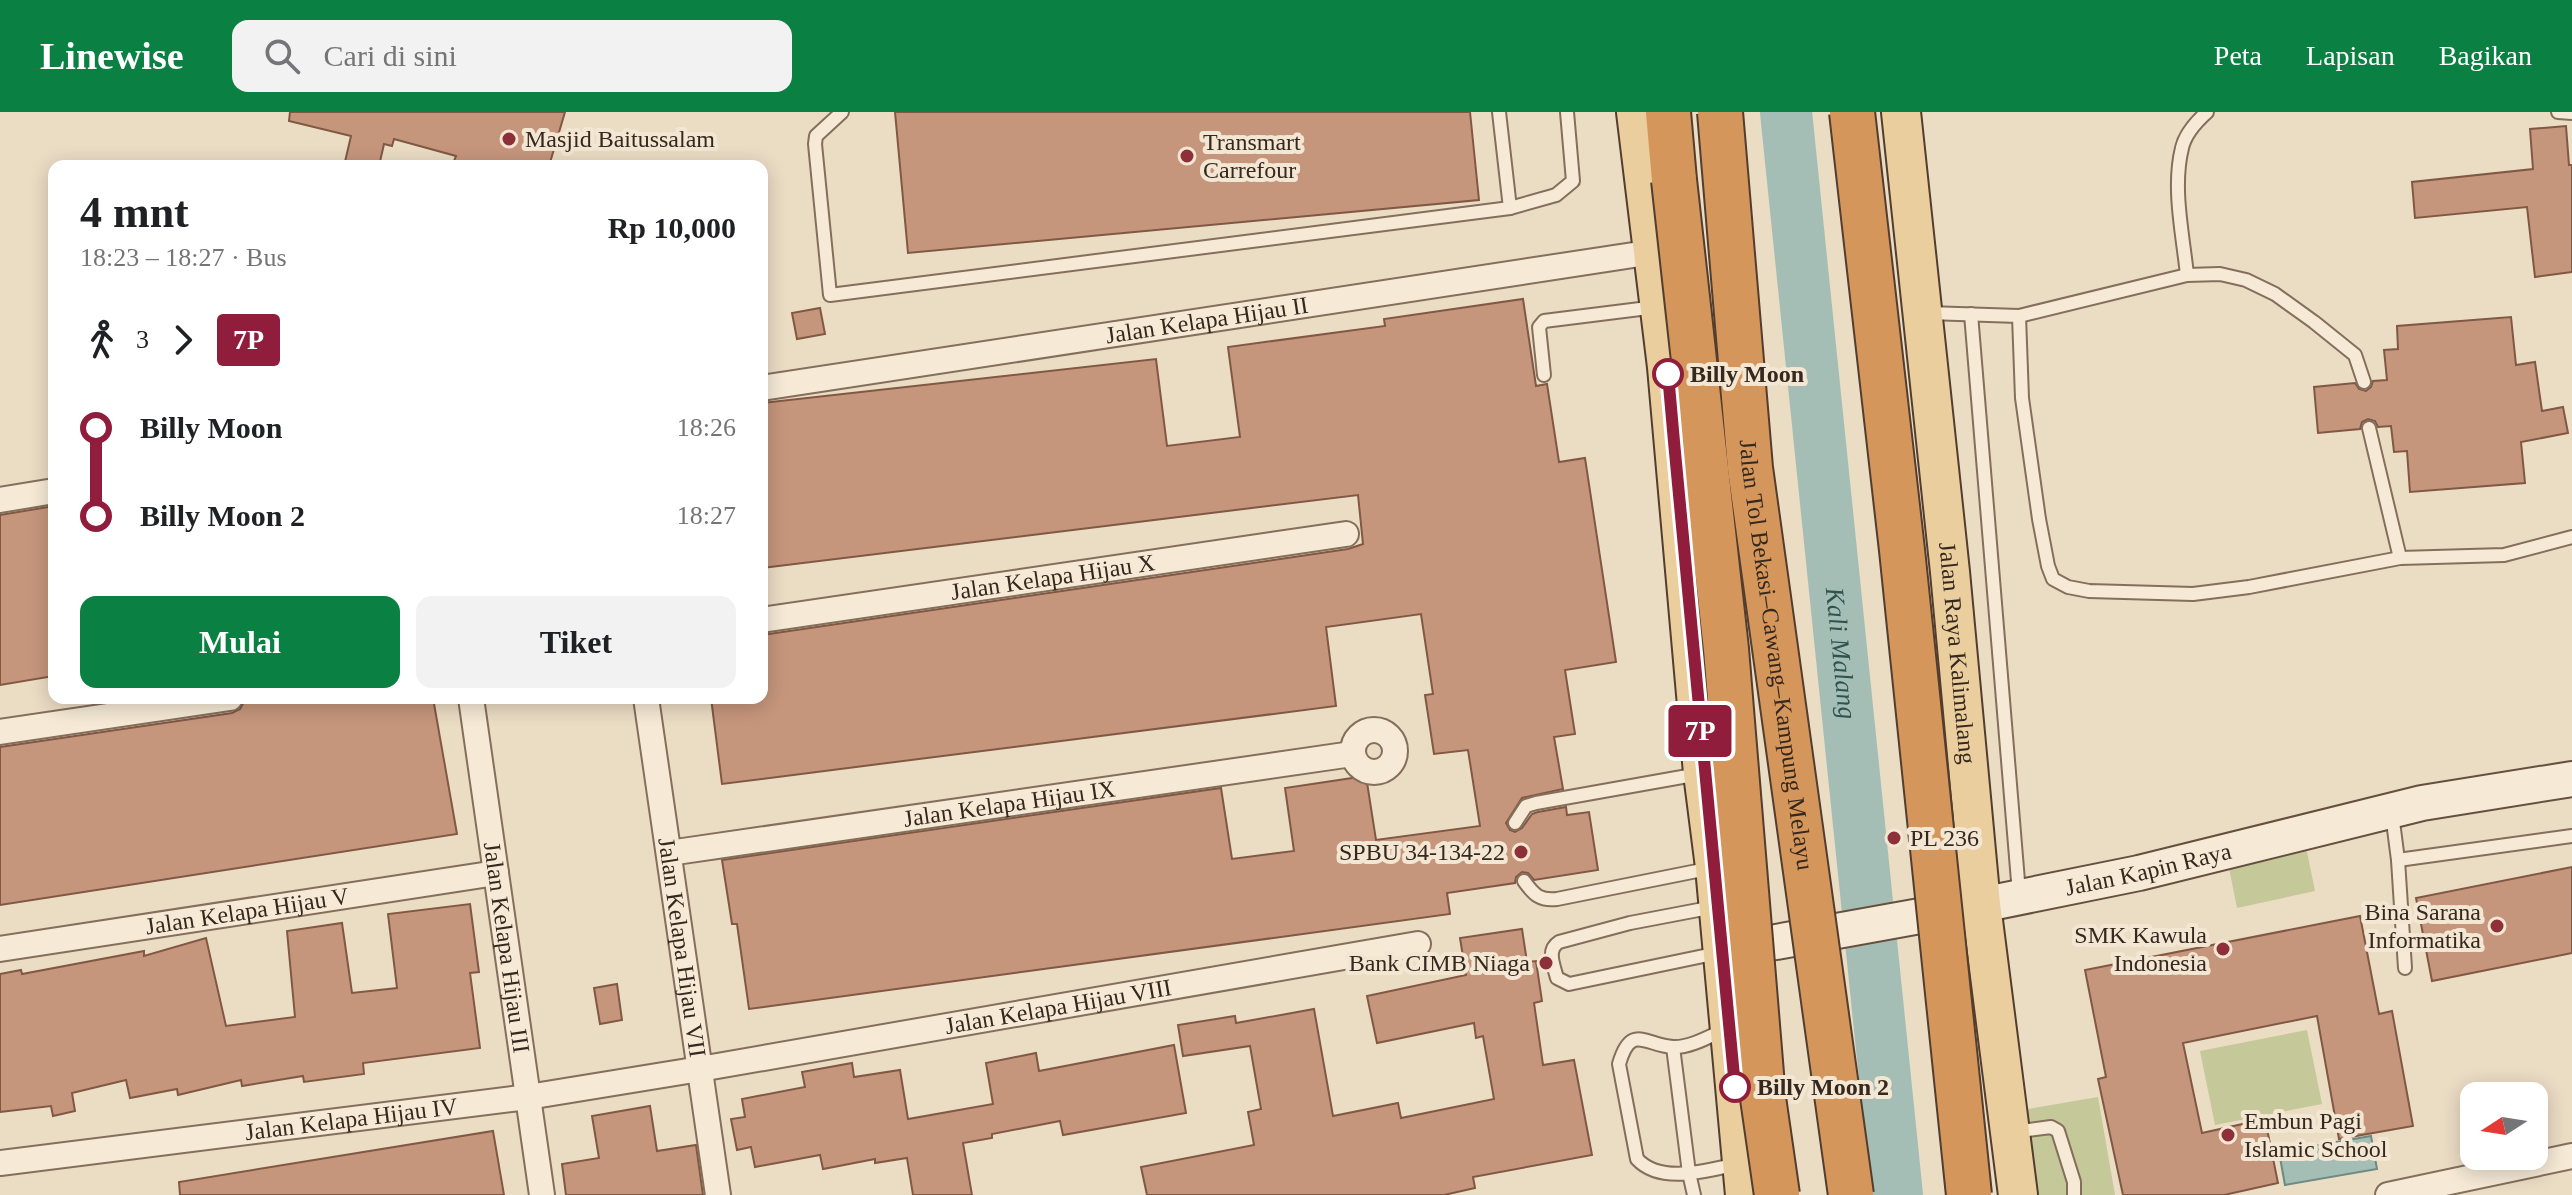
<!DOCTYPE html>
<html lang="id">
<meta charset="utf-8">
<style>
:root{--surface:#fff;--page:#f2f2f2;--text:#202124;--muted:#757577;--accent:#0b8043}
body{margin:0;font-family:Georgia,serif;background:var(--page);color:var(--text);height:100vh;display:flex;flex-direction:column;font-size:30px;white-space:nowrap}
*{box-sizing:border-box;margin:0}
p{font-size:26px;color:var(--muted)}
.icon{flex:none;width:44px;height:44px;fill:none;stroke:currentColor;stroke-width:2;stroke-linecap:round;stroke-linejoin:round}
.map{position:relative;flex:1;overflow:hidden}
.sheet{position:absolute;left:48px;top:48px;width:720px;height:544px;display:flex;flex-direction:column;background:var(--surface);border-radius:16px;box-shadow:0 4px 20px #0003}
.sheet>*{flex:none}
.badge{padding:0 16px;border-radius:6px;font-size:28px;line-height:52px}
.needle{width:52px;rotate:258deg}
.fabs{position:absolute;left:2460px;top:970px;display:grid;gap:16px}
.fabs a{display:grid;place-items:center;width:88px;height:88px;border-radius:16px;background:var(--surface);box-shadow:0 4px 20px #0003;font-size:40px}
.map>.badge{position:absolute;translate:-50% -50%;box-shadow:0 0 0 4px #fff}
.legs{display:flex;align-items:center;gap:12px;height:88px;padding:0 32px;font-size:26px}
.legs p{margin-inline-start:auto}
.summary{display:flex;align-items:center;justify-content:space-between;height:136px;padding:0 32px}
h1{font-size:44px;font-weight:600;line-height:60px}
.action{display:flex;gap:16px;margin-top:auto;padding:16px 32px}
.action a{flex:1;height:92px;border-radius:16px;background:var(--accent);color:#fff;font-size:32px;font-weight:600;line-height:92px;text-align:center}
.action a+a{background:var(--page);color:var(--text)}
ul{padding:0 32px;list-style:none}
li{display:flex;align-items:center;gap:28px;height:88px;font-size:30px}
li i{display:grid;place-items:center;width:12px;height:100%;margin:0 10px;background:currentColor}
li i::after{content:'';width:20px;height:20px;margin:-10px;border:6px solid;border-radius:50%;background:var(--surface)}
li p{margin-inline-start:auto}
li:first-child i{background:linear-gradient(#0000 50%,currentColor 0)}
li:last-child i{background:linear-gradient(currentColor 50%,#0000 0)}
header{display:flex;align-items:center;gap:48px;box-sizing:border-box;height:112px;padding:0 40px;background:var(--accent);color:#fff}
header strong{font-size:38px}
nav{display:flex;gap:44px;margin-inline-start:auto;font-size:28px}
.search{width:560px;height:72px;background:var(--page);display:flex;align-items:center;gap:20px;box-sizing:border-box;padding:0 28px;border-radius:16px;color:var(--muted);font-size:30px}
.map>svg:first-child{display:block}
.green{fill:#c5c898}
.water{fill:#a5beb5;stroke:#6d8b82;stroke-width:2}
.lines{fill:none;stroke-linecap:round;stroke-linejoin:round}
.river{stroke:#a5beb5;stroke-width:52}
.building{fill:#c6967c;stroke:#815843;stroke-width:2}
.lane-casing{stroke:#846e5c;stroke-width:16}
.street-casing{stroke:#846e5c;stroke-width:28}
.secondary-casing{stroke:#65503f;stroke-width:38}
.primary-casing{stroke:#523d2f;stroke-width:42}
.highway-casing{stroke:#523d2f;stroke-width:48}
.lane{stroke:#f6ead6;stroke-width:12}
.street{stroke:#f6ead6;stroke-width:24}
.secondary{stroke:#f6ead6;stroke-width:34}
.primary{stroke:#ebce9e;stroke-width:38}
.highway{stroke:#d4965a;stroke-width:44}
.highway-bridge-casing{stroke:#523d2f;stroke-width:48;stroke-linecap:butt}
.highway-bridge{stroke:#d4965a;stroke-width:44}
.line-1-casing{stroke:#fff;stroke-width:18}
.line-1{stroke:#901d3c;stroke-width:12}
.poi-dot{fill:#8e3037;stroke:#f3e7d3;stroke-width:3}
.stop-1-dot{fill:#fff;stroke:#901d3c;stroke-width:4}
.labels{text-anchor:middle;stroke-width:8;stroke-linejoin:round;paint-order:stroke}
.poi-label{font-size:24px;fill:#35281e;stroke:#f3e7d3;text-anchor:start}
.street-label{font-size:24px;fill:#35281e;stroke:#f3e7d3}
.stop-label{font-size:24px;font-weight:bold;fill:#35281e;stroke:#f3e7d3;text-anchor:start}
.water-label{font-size:26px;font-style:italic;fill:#2f534f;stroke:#f3e7d3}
</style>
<header>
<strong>Linewise</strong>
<div class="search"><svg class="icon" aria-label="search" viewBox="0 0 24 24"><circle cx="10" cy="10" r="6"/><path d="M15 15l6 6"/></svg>Cari di sini</div>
<nav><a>Peta</a><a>Lapisan</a><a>Bagikan</a></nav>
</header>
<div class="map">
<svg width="2572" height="1083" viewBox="0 0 2572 1083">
<rect width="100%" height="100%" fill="#ebdcc4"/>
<g class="green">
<path d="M2306 735 2315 779 2237 796 2228 751Z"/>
<path d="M2307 918 2322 992 2215 1013 2200 939Z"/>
<path d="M2098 985 2115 1083H2030L2016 999Z"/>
</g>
<path class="water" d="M2371 1024 2377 1057 2285 1073 2279 1040Z"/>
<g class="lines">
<path class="river" id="s1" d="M1786 0 1897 1083"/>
</g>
<g class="building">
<path d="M290 0H565L549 54H452L456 44 394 27 392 34 384 32 379 54H344L351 24 289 9Z"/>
<path d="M895 0H1470L1479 88 908 141Z"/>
<path d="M2566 14 2569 53H2572V160L2535 165 2527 95 2415 106 2412 70 2533 57 2530 17Z"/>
<path d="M1523 187 1536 274 1547 272 1559 350 1585 346 1616 550 1565 558 1575 622 1554 625 1563 677 1522 686 1506 711 1510 718 1515 720 1522 716 1532 702 1538 700 1566 695 1567 703 1589 700 1598 758 1534 768 1528 761 1522 760 1516 765 1515 771 1447 781 1450 802 749 897 737 812H732L722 748 1221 676 1232 747 1294 739 1285 676 1366 664 1376 728 1480 714 1468 638 1434 642 1425 583 1433 582 1421 502 1326 515 1336 594 722 672 711 586H762V523L1348 437 1363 432 1358 383 762 456V291L1156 247 1167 334 1240 325 1228 235 1385 214 1384 207Z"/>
<path d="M820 196 825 222 797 227 792 201Z"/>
<path d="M2511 205 2516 253 2535 250 2542 299 2563 295 2568 321 2521 330 2525 371 2410 380 2407 339 2394 340 2391 314 2378 315 2375 309 2368 307 2362 310 2360 317 2318 321 2314 275 2355 271 2359 277 2366 279 2371 275 2373 269 2387 268 2384 238 2398 237 2397 214Z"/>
<path d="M54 394V564L0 573V403Z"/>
<path d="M269 586H433L457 722 0 793V635L232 601 240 597 244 590Z"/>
<path d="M2572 755V841L2432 869 2416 786Z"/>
<path d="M470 792 479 860 470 861 480 936 363 951 364 962 304 970 303 964 242 974 241 968 178 983 177 977 130 986 126 968 72 981 75 999 53 1004 51 994 0 1000V862L21 858 22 862 144 839V844L206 826 226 914 295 905 287 819 342 811 352 881 397 876 388 802Z"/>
<path d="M2360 804 2379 902 2392 899 2413 1014 2339 1027 2317 904 2183 931 2202 1021 2265 1007 2278 1071 2224 1083H2123L2098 967 2106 965 2085 858Z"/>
<path d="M1522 817 1527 850 1536 849 1542 889 1534 891 1543 953 1574 948 1592 1043 1473 1065 1475 1076 1444 1083H1147L1141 1055 1254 1033 1248 1000 1261 997 1250 934 1183 944 1178 913 1235 904 1236 911 1314 897 1333 1004 1398 991 1401 1006 1494 987 1483 924 1476 926 1474 911 1377 931 1367 884 1466 863 1460 826Z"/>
<path d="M617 872 622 908 600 912 594 876Z"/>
<path d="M1174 933 1186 1001 1063 1023 1060 1009 992 1022V1026L963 1031 972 1083H913L907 1046 875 1051V1047L823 1057 820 1043 755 1055 751 1035 737 1038 731 1007 745 1005 742 987 805 975 802 960 852 951 854 965 900 958 908 1007 993 992 986 951 1036 941 1039 959Z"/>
<path d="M650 994 657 1039 696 1033 703 1083H566L562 1052 599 1046 592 1004Z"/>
<path d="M493 1019 504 1083H180L179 1070Z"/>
</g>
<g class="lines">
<g class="lane-casing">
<g id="lane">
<path d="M842 0 816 24 815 32 830 183 1510 96 1556 83 1573 69 1567 0"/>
<path d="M1499 0 1510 96"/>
<path d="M2558 0 2572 1"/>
<path d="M2187 163C2183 123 2172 76 2182 36 2185 22 2197 9 2207 0"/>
<path d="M1928 201 2019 204 2187 163 2220 162 2246 168 2275 182 2314 210 2355 243 2364 270"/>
<path d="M1971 202 2019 781"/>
<path d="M2019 204 2022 286 2039 407 2048 454 2053 467 2068 475 2089 479 2193 482 2249 475 2400 446 2504 443 2572 425"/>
<path d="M1544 263 1539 215 1544 209 1656 195"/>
<path d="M2369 316 2400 446"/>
<path d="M2392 702 2398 748 2405 856"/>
<path d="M1515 711 1526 694 1536 691 1699 662"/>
<path d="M2398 748 2572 724"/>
<path d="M1524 769C1534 783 1540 789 1557 787L1712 756"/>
<path d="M1714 795 1630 811 1559 830C1546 838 1554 854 1557 866L1569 872 1718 841"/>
<path d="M1726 917C1710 924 1690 936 1673 935 1645 933 1631 911 1619 952L1637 1047C1661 1073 1708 1058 1738 1052"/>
<path d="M1673 935 1689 1061 1694 1083"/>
<path d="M2013 1020 2051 1015 2058 1019 2074 1070V1083"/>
</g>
</g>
<g class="street-casing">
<g id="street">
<path id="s2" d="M762 276 1653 140"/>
<path d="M0 388 54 379"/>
<path id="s3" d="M762 508 1346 422"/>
<path id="s4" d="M471 586 542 1083"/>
<path id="s5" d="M646 586 718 1083"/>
<circle cx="1374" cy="639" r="21"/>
<path d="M0 620 230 586"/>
<path id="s6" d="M669 741 1352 642"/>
<path id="s7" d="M0 837 496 761"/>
<path id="s8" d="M0 1051 528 985 700 957 1418 832"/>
<path d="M2388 1083 2572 1044"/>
</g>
</g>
<g class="secondary-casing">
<g id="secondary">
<path id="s9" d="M1726 839 1981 793 2139 761 2422 691 2572 667"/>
</g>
</g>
<g class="primary-casing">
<g id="primary">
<path d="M1636 0 1667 255 1703 661 1715 755 1745 1083"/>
<path id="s10" d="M1901 0 1950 460 1981 793 2018 1083"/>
</g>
</g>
<g class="highway-casing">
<path id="highway" d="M1668 0 1674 68"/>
</g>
<use href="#lane" class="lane"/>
<use href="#street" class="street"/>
<use href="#secondary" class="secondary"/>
<use href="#primary" class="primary"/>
<use href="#highway" class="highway"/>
<g class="highway-bridge-casing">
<g id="highway-bridge">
<path id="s11" d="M1720 0 1750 356 1851 1083"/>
<path d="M1852 0 1902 438 1969 1083"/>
<path d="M1674 68 1726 537 1763 986 1777 1083"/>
</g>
</g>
<use href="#highway-bridge" class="highway-bridge"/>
</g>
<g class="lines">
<g class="line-1-casing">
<path id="line-1" d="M1668 262C1689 500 1711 738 1735 975"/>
</g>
<use href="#line-1" class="line-1"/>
</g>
<g class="poi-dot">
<circle cx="509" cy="27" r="8"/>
<circle cx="1187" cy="44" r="8"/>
<circle cx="1894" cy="726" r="8"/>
<circle cx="1521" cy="740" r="8"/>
<circle cx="2497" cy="814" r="8"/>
<circle cx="2223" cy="837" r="8"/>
<circle cx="1546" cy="851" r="8"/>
<circle cx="2228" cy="1023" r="8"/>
</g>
<g class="stop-1-dot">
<circle cx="1668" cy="262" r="14"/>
<circle cx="1735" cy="975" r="14"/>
</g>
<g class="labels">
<g class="poi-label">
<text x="525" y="35">Masjid Baitussalam</text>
<text x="1203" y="38">Transmart<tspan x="1203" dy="28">Carrefour</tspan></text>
<text x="1910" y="734">PL 236</text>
<text x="1505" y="748" text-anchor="end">SPBU 34-134-22</text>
<text x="2481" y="808" text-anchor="end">Bina Sarana<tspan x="2481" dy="28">Informatika</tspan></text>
<text x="2207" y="831" text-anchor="end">SMK Kawula<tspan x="2207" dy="28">Indonesia</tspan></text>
<text x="1530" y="859" text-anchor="end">Bank CIMB Niaga</text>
<text x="2244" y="1017">Embun Pagi<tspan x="2244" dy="28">Islamic School</tspan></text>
</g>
<g class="street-label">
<text dy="8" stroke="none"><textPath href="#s2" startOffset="450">Jalan Kelapa Hijau II</textPath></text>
<text dy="8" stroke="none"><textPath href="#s3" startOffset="294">Jalan Kelapa Hijau X</textPath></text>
<text dy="8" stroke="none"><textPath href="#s11" startOffset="546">Jalan Tol Bekasi–Cawang–Kampung Melayu</textPath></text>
<text dy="8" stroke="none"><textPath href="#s10" startOffset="544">Jalan Raya Kalimalang</textPath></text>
<text dy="8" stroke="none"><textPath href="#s6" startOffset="344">Jalan Kelapa Hijau IX</textPath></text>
<text dy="8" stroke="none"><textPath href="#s9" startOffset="430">Jalan Kapin Raya</textPath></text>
<text dy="8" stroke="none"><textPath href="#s7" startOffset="250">Jalan Kelapa Hijau V</textPath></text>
<text dy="8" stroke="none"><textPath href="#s4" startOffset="252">Jalan Kelapa Hijau III</textPath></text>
<text dy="8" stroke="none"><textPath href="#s5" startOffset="252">Jalan Kelapa Hijau VII</textPath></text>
<text dy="8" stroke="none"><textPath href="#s8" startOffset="1070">Jalan Kelapa Hijau VIII</textPath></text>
<text dy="8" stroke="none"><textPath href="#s8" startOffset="354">Jalan Kelapa Hijau IV</textPath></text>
</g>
<g class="stop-label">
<text x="1690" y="270">Billy Moon</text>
<text x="1757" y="983">Billy Moon 2</text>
</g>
<g class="water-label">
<text dy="9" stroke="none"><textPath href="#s1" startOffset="544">Kali Malang</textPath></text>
</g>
</g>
</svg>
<div class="fabs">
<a><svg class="needle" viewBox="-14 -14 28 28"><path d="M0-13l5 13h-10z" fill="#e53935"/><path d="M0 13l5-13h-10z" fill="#757577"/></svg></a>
</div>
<b class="badge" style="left:1700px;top:619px;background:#901d3c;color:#fff">7P</b>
<section class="sheet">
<div class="summary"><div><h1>4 mnt</h1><p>18:23 – 18:27 · Bus</p></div><b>Rp 10,000</b></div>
<div class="legs"><svg class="icon" aria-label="walk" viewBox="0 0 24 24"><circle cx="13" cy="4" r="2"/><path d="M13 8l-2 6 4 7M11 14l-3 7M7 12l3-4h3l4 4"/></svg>3<svg class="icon" aria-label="forward" viewBox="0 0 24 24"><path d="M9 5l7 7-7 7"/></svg><b class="badge" style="background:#901d3c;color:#fff">7P</b></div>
<ul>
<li><i style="color:#901d3c"></i><b>Billy Moon</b><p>18:26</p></li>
<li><i style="color:#901d3c"></i><b>Billy Moon 2</b><p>18:27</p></li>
</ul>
<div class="action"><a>Mulai</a><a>Tiket</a></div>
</section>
</div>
